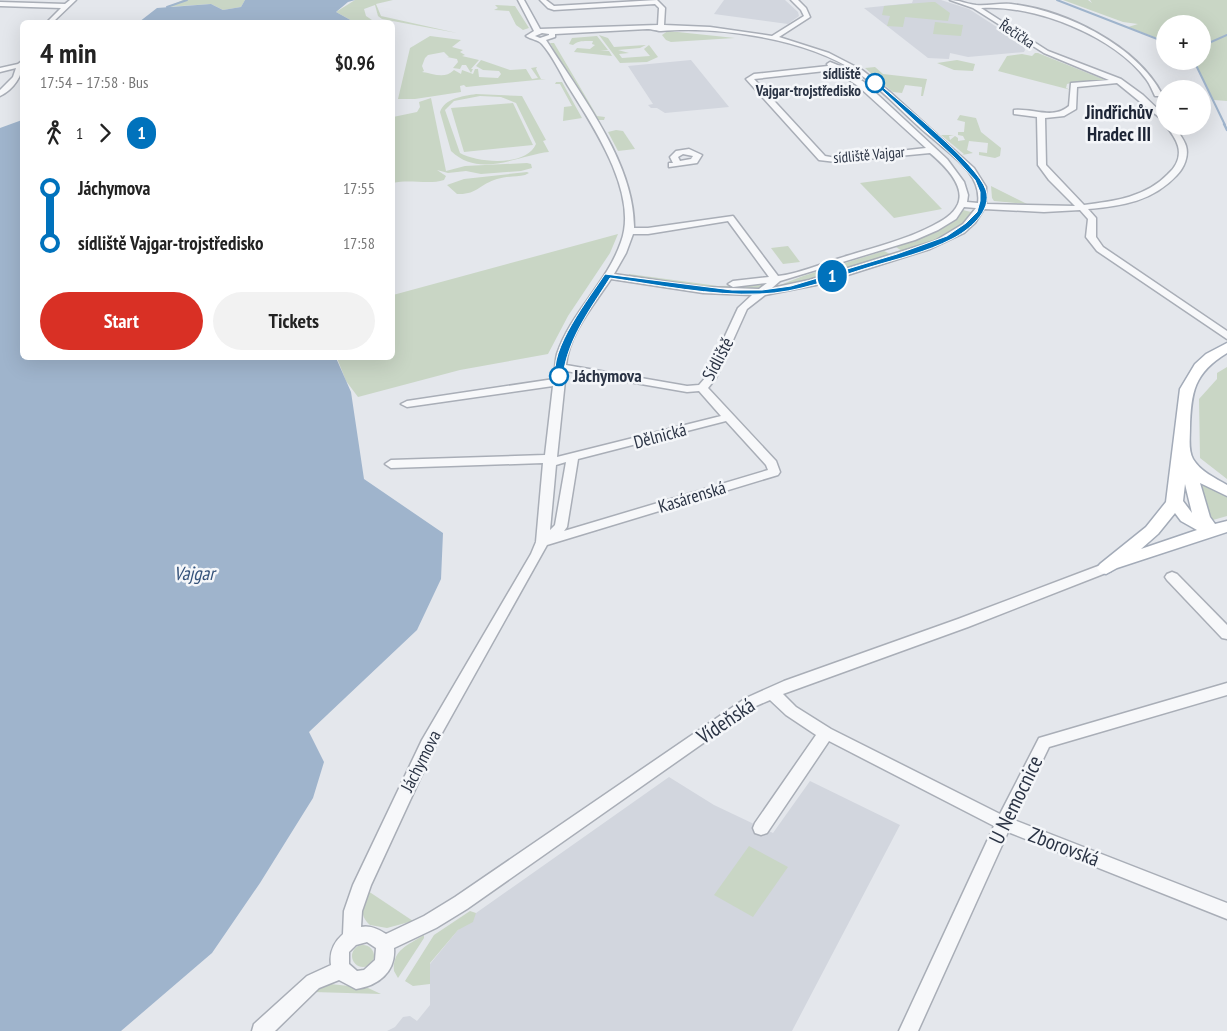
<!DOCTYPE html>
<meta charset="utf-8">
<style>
:root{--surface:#fff;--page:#f2f2f2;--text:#222;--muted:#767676;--accent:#d93025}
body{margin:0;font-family:"PT Sans Narrow",sans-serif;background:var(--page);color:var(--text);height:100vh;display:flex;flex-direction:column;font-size:19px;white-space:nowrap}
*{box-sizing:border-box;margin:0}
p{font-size:16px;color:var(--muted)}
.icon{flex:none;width:28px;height:28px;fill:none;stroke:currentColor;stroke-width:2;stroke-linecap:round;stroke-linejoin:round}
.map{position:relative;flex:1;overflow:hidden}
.panel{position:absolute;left:20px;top:20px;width:375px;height:340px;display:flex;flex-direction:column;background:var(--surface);border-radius:8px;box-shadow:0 5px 20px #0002}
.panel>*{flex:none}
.badge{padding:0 10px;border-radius:16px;font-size:18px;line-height:32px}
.buttons{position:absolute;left:1156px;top:15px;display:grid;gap:10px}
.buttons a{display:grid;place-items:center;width:55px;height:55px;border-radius:50%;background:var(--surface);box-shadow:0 5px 20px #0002;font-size:25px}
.map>.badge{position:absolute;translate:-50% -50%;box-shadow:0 0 0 2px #fff}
.legs{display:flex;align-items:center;gap:8px;height:55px;padding:0 20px;font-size:16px}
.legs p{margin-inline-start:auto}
.headline{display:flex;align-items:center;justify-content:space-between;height:85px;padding:0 20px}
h1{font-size:28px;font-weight:600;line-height:38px}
.action{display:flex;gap:10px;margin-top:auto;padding:10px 20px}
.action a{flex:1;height:58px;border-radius:30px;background:var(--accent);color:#fff;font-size:20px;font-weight:600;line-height:58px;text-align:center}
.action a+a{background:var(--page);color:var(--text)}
ul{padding:0 20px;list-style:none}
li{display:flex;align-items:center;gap:18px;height:55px;font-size:19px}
li i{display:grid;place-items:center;width:8px;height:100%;margin:0 6px;background:currentColor}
li i::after{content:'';width:12px;height:12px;margin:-6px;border:4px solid;border-radius:50%;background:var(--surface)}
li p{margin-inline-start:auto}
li:first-child i{background:linear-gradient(#0000 50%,currentColor 0)}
li:last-child i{background:linear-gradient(currentColor 50%,#0000 0)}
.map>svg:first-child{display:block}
.built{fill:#d2d6de}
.green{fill:#c9d6c5;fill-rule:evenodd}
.water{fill:#9fb4cc}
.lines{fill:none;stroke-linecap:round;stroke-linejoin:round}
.stream-far1{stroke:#9fb4cc;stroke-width:2}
.stream{stroke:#9fb4cc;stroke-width:2.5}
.minor-casing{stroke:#a9aeb7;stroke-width:3}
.major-casing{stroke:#a3abb8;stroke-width:3}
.minor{fill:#f7f8fa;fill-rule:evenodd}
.major{fill:#fff;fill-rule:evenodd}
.line-1{fill:#0072bc;stroke:#fff}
.stop-1-dot{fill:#fff;stroke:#0072bc;stroke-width:2.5}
.labels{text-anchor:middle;stroke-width:5;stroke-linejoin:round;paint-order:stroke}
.far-street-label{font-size:15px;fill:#2b3445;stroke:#f4f6f9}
.far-stop-label{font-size:15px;font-weight:bold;fill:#2b3445;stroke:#f4f6f9;text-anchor:end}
.street-label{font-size:18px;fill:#2b3445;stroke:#f4f6f9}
.stop-label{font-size:18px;font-weight:bold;fill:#2b3445;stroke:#f4f6f9;text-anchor:start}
.far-district-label{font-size:19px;font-weight:bold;fill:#1d2536;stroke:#f4f6f9}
.water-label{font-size:19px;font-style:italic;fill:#34527a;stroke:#f4f6f9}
.near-street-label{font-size:21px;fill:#2b3445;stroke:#f4f6f9}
</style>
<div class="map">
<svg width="1227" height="1031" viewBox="0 0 1227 1031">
<rect width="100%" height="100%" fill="#e4e7ec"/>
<g class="built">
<path d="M724 0H785L798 12 799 16 788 24 714 14Z"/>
<path d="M913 0H941L969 9 1023 44 1025 50 1024 52 968 57 950 53 949 59 928 58 864 8 912 3Z"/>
<path d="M691 60 729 107 665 113 657 108H651L648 105 653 104 628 66Z"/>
<path d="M669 777 714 805 773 833 810 781 900 825 792 1031H387L395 1027 403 1017 410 1016 417 1021 430 1005V964L458 930 476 913Z"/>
</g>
<g class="green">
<path d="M183 0H245L241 7 223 10 211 4 167 7Z"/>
<path d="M355 0H393L376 4 381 16 457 33 382 19 378 16 375 5 364 9 366 16 375 22H354L336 12Z"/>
<path d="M1063 0H1088L1092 3 1090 0H1227V101L1214 100 1193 61H1202V24H1165V41L1128 27 1138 24 1123 22Z"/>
<path d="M931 2H935L950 13 948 21 905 17 903 27 887 26 890 16 882 15 884 6Z"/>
<path d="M495 5 515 6 529 28 523 30 516 25 509 11 494 10 498 8Z"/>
<path d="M935 22 963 25 961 36 933 34Z"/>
<path d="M668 31 735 38 671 42 666 40 662 35Z"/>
<path d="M599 35 608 38 614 47 646 45 640 48 618 50 629 53 619 54 622 58 650 56 644 49 649 45 658 57 647 62 620 63Z"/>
<path d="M430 36 461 40 452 47 463 50 460 52 465 55 462 56 479 60 471 69H473L471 73 466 65H462L460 69 453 68 458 62 457 59 447 57H449L444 52 428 55 425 58 422 66 424 71 422 72C433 73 444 80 454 70L461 74 462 70 473 74 475 69H478L479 77 498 78 501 74 499 71 483 70 476 66 481 60 510 70 526 69 532 79 538 78 531 68 537 67 536 69 541 79H546L466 87 464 85 460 86 461 92 415 99H398L410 48Z"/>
<path d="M597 36 608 50H600L609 51 612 56 574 52 577 48 590 49 595 45 592 44 593 41C586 41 578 40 573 45L569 44 572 38Z"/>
<path d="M550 43H554L597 116 605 117 604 120H592Z"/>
<path d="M1035 53H1038L1105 80 1071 83 1067 84 1066 88 1071 90 998 71 1007 56 1022 54 1032 56Z"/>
<path d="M957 60 975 64 973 71 954 70 937 63Z"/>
<path d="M875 67 883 74 927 79 923 96H921L922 87 905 85 902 93 893 92 877 79 880 78 879 77H875L865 68Z"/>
<path d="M556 82H562L582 118 563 121 564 107 572 106 560 84H555Z"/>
<path d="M476 94 522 96 546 140 543 141 549 152C518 155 480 179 451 151L440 112C445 98 463 96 476 94ZM480 96 501 97 516 103 536 144C526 167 478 163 460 153L445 110 454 101Z"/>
<path d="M431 98 446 171 465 166 527 163 531 164 532 168 521 171 481 174 466 171 448 173 437 170 446 176 444 180C429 185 410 179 393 183V117L417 112 420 107 419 102Z"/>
<path d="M513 103 533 145 464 152 451 108Z"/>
<path d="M960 115 976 118 981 132 1001 148 1000 156 995 158 979 155V152L987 153 988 143 969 141 967 150 973 153 962 155 964 154 941 135H954L949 136 950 140 955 136 958 138V141L965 140 963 136 958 135V132H964L965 122 957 120Z"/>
<path d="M616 130 623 131 635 149 618 151 608 132Z"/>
<path d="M527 172 529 173 525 175C516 177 506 176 497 179 480 184 477 195 457 194L447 185 464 179Z"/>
<path d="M910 176 942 209 894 218 860 183Z"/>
<path d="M991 186 1027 204 994 201 992 198Z"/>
<path d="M963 210 975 213C957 235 929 243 902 251L896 247 938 231Z"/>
<path d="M618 234 610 253 568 316 548 354 460 370 358 397 346 381 337 358H392L393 295Z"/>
<path d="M788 246 800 262 783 264 771 248Z"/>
<path d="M884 251 892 255 811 281 770 289 803 276Z"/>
<path d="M629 274 718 286 763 285 758 290H726L628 276Z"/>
<path d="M1227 367V479L1200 458 1199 399 1217 379V373Z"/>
<path d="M1198 486H1206L1227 496V516L1213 520 1207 517Z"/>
<path d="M749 846 788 867 753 917 714 895Z"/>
<path d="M368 891 413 921 387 928 370 925C358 914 363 904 368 891Z"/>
<path d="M470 911 476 913 473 922 458 930 430 963V984L413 986 405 981 434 935Z"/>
<path d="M424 935V938L398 978 394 971C392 950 408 945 424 935Z"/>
<circle cx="363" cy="956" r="11"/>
<path d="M330 984 368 988 381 994 313 992Z"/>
</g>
<g class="water">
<path d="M245 0H355L348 2 336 12 354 22H139L157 8 211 4 223 10 241 7Z"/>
<path d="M22 120V358H336L351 392 364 479 443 533 441 579 417 630 309 732 324 762 313 798 260 883 212 953 121 1031H0V128Z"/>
</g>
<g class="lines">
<g class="stream-far1">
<path d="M1057 0 1165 42"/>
<path d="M170 10 167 7 187 0"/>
<path d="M1202 46 1227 35"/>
<path d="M1194 61 1225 125"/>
</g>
<path class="stream" d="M1224 124 1227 130"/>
<g class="minor-casing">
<g id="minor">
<path d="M70 0H76L53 22H47L61 8 0 6V2L65 4Z"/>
<path d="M518 0H524L540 29 658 25 659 8 655 4 554 10 548 8 540 0H546L554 6 657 0 665 8 664 25 710 27 772 36 804 16 801 10 791 0H798L806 8 810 17 779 37 829 53 862 70 890 92 974 168 986 187V204L1075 206 1049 180 1038 165 1037 117 1014 114V110C1033 108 1053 120 1069 106L1071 83 1109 80 1044 53 973 8 950 0C959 0 967 4 976 5 988 6 999 3 1011 4 1065 10 1136 45 1162 94L1161 96H1155C1152 90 1150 84 1146 79 1114 36 1034 4 981 8L1048 51 1121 79 1143 95 1165 116V122L1117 83 1077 87 1076 109 1064 116 1045 118 1046 165 1084 205C1115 201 1146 197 1168 174 1176 167 1181 157 1178 146 1176 139 1171 132 1166 126H1174C1178 132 1184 139 1186 146 1189 156 1184 168 1177 175 1153 201 1123 206 1088 209L1096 218V237L1103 247 1227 331V339L1097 251 1086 237 1088 219 1080 210 1044 212 984 209 975 223 964 233 930 249 816 285 765 295 747 309 716 378 708 388 776 461 780 472 778 475 547 545 437 742 371 885 362 911 361 927C370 925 378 929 386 934L424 916 455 897 746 698 784 681 958 619 1106 563 1113 568 1111 571 968 627 783 694 796 707 831 729 1000 814 1039 738 1227 683V695L1049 747 1014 820 1227 903V919L1008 832 918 1031H899L994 826 829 741 767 833 761 835 755 833 753 828 755 823 816 735 786 715 770 700 756 706 467 909 436 928 394 948C396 972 378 986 356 989L339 980 319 988 275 1031H252L254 1024 307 976 331 965C329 952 334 942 343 934L344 911 353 885 422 740 531 554 536 542 543 463 391 468 385 464 391 460 545 455 553 386 407 407 401 404 407 401 554 379C555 371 555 362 557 354 571 312 607 283 621 242 639 194 593 126 568 86 560 72 552 55 542 44 539 40 530 39 526 36L534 31ZM647 29C652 29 658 31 661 31 720 26 808 39 858 73 885 91 906 117 932 138 951 155 982 174 978 203L967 202 968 195 964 182 947 159 864 82 841 68 840 66 830 62 827 64 828 66 754 74 746 79 819 160 836 162 930 153C943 164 966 185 958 204 953 215 942 221 932 226 903 241 868 249 837 259 818 265 798 274 778 276L733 216 648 228H634C635 163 580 94 546 40L555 37V34ZM542 33 549 34V35L540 38 535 36ZM834 70 858 86 926 148 836 158 825 156 754 79ZM964 207 976 208 963 224 935 241 809 280 772 288 780 281 915 240 938 230 956 219ZM728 221 769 277 733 281 728 284 733 287 767 283 759 289 703 287 614 274 626 253 633 234H648ZM611 279 703 293 752 295 738 308 706 377 699 385 687 386 566 365C569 333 594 305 611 279ZM566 371 687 392 699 391 721 416 557 457ZM726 421 766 465 768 470 564 531 567 527 578 459ZM566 462 555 525 550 530 556 465ZM367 942 376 948 375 960 364 970 357 971 349 964V952L356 945Z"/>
<path d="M22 61C24 75 13 90 0 96V90L13 77 16 68 0 72V68L18 64Z"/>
<path d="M689 149 702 155 697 163 669 167V163H673L670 157 676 151ZM683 154 693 156 691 159 680 161 678 157Z"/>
<path d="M1172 572 1177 574 1227 625V639L1222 638 1167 580 1165 577 1167 574Z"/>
</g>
</g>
<g class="major-casing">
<path id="major" d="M1227 343V353C1194 373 1191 392 1190 428 1190 438 1188 450 1193 459 1200 471 1215 478 1227 485V496L1200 483 1210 517 1215 524 1227 521V532L1117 568 1106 574 1100 572 1097 568 1100 564 1146 527 1166 502 1180 389 1195 364 1206 354ZM1185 484 1192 513 1183 501ZM1175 513 1181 521 1197 530 1141 549 1158 534Z"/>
</g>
<use href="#minor" class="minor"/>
<use href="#major" class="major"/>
</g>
<path class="line-1" d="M873 82H877C901 103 978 164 986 190 993 211 968 231 952 239 927 252 897 259 870 267 834 278 798 293 760 294 710 296 659 285 610 278 590 310 568 338 563 376L556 378C548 350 590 297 605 274L732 290H762L791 286 897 254 947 236 966 223 977 212 980 201V192L975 180 955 158Z"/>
<g class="stop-1-dot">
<circle cx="875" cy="83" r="9"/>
<circle cx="559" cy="376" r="9"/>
</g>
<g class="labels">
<g class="far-street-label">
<text transform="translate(1017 34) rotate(33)" y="5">Řečička</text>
<text transform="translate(869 155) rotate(-5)" y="5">sídliště Vajgar</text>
</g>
<g class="far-stop-label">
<text x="861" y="79">sídliště<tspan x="861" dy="17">Vajgar-trojstředisko</tspan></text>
</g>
<g class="street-label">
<text transform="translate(718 359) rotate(-62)" y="6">Sídliště</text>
<text transform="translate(660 436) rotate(-15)" y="6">Dělnická</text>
<text transform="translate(692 497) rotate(-17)" y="6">Kasárenská</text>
<text transform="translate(421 761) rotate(-63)" y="6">Jáchymova</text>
</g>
<g class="stop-label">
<text x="573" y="382">Jáchymova</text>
</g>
<g class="far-district-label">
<text x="1119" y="119">Jindřichův<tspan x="1119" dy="22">Hradec III</tspan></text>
</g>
<g class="water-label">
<text x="194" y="580">Vajgar</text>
</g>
<g class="near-street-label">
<text transform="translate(726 721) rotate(-34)" y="7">Vídeňská</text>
<text transform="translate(1016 800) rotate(-64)" y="7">U Nemocnice</text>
<text transform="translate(1064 847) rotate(21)" y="7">Zborovská</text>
</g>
</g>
</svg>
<div class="buttons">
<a>+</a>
<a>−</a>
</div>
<b class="badge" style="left:832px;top:276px;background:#0072bc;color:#fff">1</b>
<section class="panel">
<div class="headline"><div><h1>4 min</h1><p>17:54 – 17:58 · Bus</p></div><b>$0.96</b></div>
<div class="legs"><svg class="icon" aria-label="walk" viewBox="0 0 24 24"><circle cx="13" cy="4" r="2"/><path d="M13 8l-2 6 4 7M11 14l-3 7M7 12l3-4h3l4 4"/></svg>1<svg class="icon" aria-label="forward" viewBox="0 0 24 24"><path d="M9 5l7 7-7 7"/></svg><b class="badge" style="background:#0072bc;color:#fff">1</b></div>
<ul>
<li><i style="color:#0072bc"></i><b>Jáchymova</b><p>17:55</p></li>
<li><i style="color:#0072bc"></i><b>sídliště Vajgar-trojstředisko</b><p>17:58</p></li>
</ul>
<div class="action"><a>Start</a><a>Tickets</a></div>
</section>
</div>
